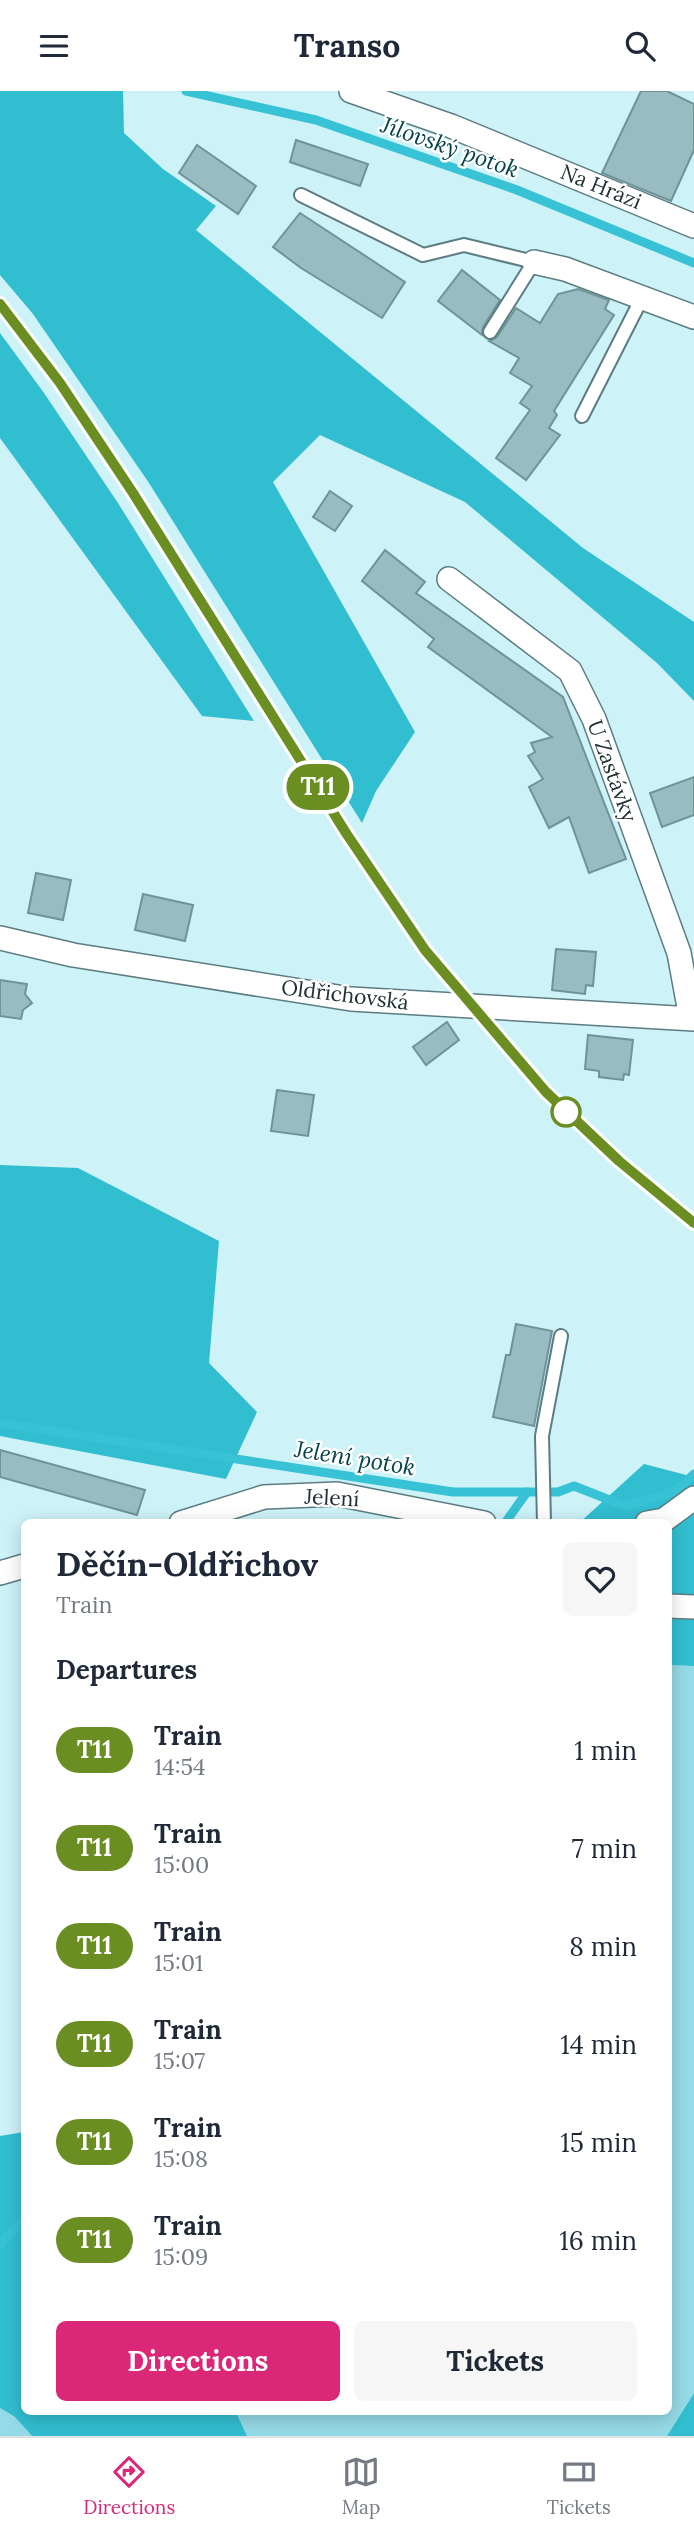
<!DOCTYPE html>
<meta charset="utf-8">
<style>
:root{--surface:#fff;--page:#f6f6f7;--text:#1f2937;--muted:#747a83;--line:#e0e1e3;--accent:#db2777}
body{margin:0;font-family:Lora,serif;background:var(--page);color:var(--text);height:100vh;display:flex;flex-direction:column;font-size:26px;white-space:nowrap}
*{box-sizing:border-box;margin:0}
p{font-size:23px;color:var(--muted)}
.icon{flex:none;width:38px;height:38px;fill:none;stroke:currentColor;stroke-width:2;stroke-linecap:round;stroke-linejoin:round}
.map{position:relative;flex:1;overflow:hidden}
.sheet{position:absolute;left:21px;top:1428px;width:651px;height:896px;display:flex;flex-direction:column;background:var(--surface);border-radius:10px;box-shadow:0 4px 18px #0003}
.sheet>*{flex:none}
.badge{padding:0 14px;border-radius:23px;font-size:24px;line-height:46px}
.map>.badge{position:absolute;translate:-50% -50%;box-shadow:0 0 0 4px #fff}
h2{padding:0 35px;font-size:26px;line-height:63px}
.round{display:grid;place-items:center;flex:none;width:74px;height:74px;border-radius:10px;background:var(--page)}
.overview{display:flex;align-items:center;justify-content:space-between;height:119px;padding:0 35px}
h1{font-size:33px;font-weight:700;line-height:52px}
.action{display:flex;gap:14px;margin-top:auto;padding:14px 35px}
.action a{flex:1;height:80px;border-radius:10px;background:var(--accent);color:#fff;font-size:28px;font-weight:700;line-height:80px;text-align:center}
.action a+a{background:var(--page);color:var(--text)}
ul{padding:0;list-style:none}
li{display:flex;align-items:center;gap:21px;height:98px;padding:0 35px}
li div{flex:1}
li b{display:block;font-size:26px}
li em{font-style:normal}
li .badge{min-width:77px;font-weight:700;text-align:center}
header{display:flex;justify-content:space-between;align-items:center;height:91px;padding:0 35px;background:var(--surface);font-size:32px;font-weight:700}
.menu{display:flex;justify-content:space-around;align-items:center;height:98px;border-top:2px solid var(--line);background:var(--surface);font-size:19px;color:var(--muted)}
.menu a{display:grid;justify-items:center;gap:4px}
.menu .current{color:var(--accent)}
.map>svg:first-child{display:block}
.green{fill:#95dbe7}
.forest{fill:#31bed0}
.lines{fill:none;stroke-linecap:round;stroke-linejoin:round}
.stream{stroke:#37c2d5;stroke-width:9}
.building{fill:#99bcc2;stroke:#709398;stroke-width:2}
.lane-casing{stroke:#5b7d82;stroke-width:16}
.street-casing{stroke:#5b7d82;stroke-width:26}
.lane{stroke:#fff;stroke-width:12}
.street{stroke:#fff;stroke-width:23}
.rail{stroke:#5c7376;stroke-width:5;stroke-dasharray:10 5;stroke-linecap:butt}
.line-casing{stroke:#fff;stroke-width:16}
.line{stroke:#6b8e23;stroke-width:10}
.stop-dot{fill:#fff;stroke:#6b8e23;stroke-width:3.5}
.labels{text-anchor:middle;stroke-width:5;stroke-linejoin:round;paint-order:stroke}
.street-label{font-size:21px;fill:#213032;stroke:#fff}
.water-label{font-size:23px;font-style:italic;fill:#03434a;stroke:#fff}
</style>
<header><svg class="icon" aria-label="menu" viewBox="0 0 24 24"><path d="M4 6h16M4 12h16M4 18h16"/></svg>Transo<svg class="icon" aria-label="search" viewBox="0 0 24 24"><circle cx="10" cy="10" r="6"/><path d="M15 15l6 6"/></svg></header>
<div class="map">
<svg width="694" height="2345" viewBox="0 0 694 2345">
<rect width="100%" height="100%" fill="#cdf2f8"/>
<g class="green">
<path d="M668 1574 694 1575V2302L667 2345H247L236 2321 668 2320Z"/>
<path d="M0 2317 15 2326 32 2345H0Z"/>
</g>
<g class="forest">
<path d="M0 0H123L124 42 163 78 216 115 196 139 583 457 694 531V610L657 572 465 411 320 344 273 391 415 641 376 700 362 732 149 392 33 223 0 184Z"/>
<path d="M0 242 44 302 118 412 254 630 202 625 0 347Z"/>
<path d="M0 1074 78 1077 219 1150 209 1272 257 1321 226 1388 0 1345Z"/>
<path d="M644 1373 694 1386V1575L669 1574 668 1432H579Z"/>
<path d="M24 2041V2320L236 2321 247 2345H32L15 2326 0 2317V2045Z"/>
<path d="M694 2302V2345H667Z"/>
</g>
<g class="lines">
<g class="stream">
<path d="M186 0 316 29 517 99 694 172"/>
<path d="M0 1332 453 1401H558L574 1395 625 1415 675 1400 694 1383"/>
<path d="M505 1432 527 1401"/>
<path d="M0 2154 24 2128"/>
</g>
</g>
<g class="building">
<path d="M641 0H667L694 13V59L671 110 602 82Z"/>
<path d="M296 49 368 73 360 95 290 71Z"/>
<path d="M197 54 256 95 238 123 179 82Z"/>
<path d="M300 122 405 191 382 227 301 177 273 156Z"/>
<path d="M462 179 500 209 483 236 482 244 438 210Z"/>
<path d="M578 198 609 209 605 218 614 224 554 320 557 324 549 337 560 344 526 389 496 367 530 319 520 312 532 295 510 282 519 267 489 250 497 246 516 217 540 232 558 203Z"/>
<path d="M330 400 352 415 335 440 313 426Z"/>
<path d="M385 459 425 491 416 502 563 606 626 768 589 782 569 726 549 737 529 696 543 688 528 665 535 661 531 652 552 646 428 556 434 548 362 490Z"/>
<path d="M694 686V724L662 736 650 702Z"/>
<path d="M36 782 71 789 63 829 28 822Z"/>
<path d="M143 803 193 814 185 850 135 839Z"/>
<path d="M556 858 596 861 593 895 586 894 585 903 552 899Z"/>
<path d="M0 889 27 893 25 903 32 912 23 919 21 928 0 925Z"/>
<path d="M447 931 459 949 426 974 413 956Z"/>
<path d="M588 944 633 949 629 984 624 983 623 989 599 986V980L585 978Z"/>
<path d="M277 999 314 1004 308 1045 271 1040Z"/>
<path d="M516 1233 552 1240 534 1335 493 1326 506 1264H510Z"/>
<path d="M0 1359 145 1399 137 1424 0 1386Z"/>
</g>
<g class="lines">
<g class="lane-casing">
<g id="lane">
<path d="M301 104 423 164 464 154 534 171 490 241"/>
<path d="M582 325 643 205"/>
<path d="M544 1432 542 1345 561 1245"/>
</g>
</g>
<g class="street-casing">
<g id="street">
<path d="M351 0 451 35 694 135"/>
<path d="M534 171 565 178 694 226"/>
<path d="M449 488 570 580 594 628 679 862 691 927"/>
<path d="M0 847 73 864 351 908 694 928"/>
<path d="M181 1432 264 1406 337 1403 484 1432"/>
<path d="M647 1432 664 1429 694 1407"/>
<path d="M0 1482 24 1475"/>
<path d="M668 1515 694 1516"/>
</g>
</g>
<use href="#lane" class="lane"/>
<use href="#street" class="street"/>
<path class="rail" d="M0 213 60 292 133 402 346 742 425 859 546 1001 619 1071 694 1132"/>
</g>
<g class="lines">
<g class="line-casing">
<path id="line" d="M0 213 60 292 133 402 346 742 425 859 546 1001 619 1070 694 1132"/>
</g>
<use href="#line" class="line"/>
</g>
<circle class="stop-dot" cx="566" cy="1021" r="14"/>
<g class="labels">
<g class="street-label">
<text transform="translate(601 96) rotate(22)" y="7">Na Hrázi</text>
<text transform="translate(612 680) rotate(70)" y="7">U Zastávky</text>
<text transform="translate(345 904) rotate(7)" y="7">Oldřichovská</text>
<text transform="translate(332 1407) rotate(3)" y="7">Jelení</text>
</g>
<g class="water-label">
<text transform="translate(450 56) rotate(19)" y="8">Jílovský potok</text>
<text transform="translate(355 1367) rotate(9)" y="8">Jelení potok</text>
</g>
</g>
</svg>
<b class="badge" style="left:318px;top:696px;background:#6b8e23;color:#fff">T11</b>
<section class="sheet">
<div class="overview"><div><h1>Děčín-Oldřichov</h1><p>Train</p></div><a class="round"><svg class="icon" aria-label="heart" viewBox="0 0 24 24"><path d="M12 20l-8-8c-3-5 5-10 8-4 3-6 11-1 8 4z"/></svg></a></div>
<h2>Departures</h2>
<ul>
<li><span class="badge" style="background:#6b8e23;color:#fff">T11</span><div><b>Train</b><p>14:54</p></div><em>1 min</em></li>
<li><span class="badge" style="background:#6b8e23;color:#fff">T11</span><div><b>Train</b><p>15:00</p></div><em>7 min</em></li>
<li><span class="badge" style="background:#6b8e23;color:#fff">T11</span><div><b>Train</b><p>15:01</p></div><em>8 min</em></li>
<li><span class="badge" style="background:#6b8e23;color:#fff">T11</span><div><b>Train</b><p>15:07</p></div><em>14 min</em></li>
<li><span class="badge" style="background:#6b8e23;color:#fff">T11</span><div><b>Train</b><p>15:08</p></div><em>15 min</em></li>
<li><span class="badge" style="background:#6b8e23;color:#fff">T11</span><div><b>Train</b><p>15:09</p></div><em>16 min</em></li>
</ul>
<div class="action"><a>Directions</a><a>Tickets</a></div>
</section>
</div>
<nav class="menu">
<a class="current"><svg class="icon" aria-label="directions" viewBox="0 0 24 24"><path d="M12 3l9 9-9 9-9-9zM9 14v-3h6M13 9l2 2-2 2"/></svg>Directions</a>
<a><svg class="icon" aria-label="map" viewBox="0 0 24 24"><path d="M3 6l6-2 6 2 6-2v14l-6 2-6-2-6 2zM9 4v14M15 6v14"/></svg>Map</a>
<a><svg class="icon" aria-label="tickets" viewBox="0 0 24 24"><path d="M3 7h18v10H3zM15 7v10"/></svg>Tickets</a>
</nav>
